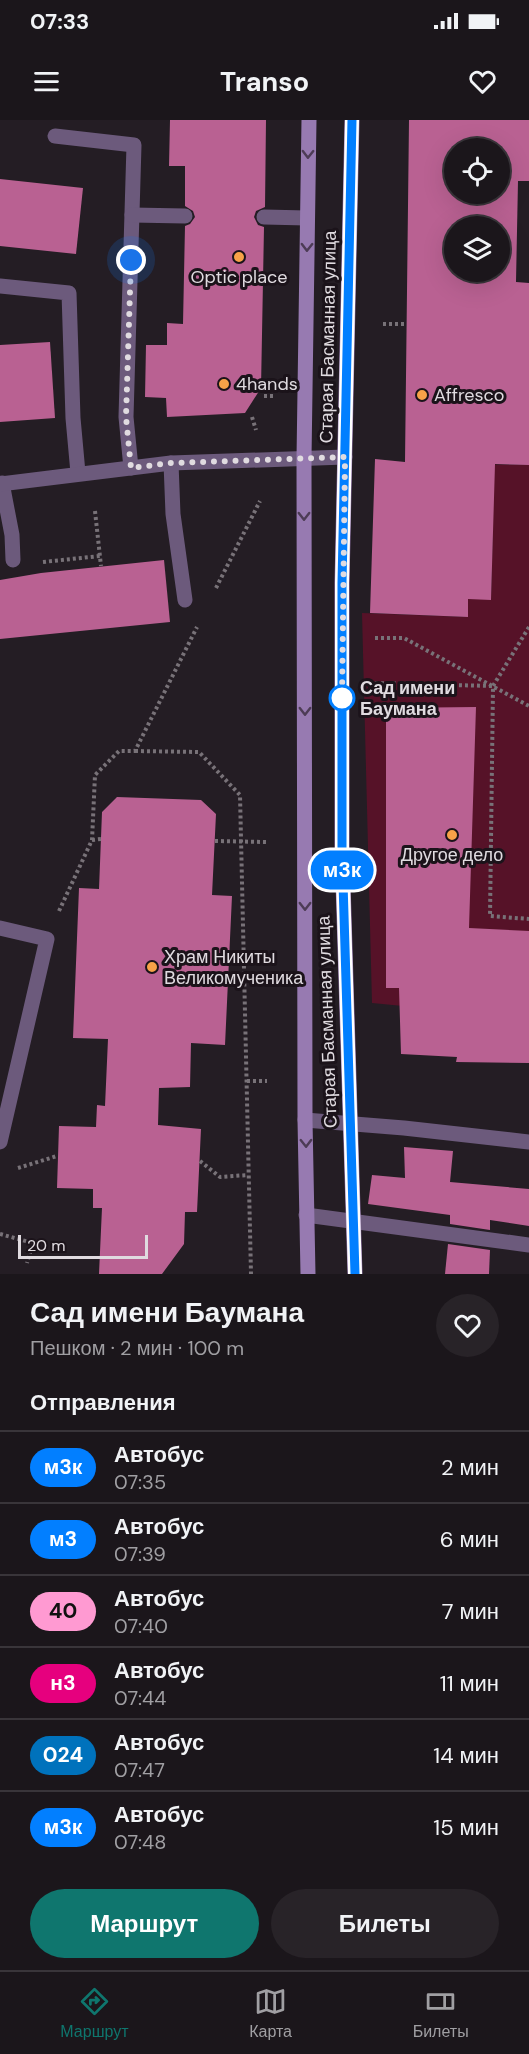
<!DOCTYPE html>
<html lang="ru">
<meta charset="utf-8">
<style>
:root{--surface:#1b161b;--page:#282328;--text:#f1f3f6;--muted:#a09fa3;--line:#39353a;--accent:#0f766e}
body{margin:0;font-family:"DM Sans",sans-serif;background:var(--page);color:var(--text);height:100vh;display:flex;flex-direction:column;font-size:22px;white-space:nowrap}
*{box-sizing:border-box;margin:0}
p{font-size:20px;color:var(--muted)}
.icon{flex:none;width:33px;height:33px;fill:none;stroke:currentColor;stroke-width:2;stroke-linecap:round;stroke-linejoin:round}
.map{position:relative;height:1154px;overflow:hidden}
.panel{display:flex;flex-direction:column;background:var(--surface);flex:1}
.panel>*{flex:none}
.badge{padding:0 12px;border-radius:20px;font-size:21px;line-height:39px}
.fabs{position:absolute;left:444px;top:18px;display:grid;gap:12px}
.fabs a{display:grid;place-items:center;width:66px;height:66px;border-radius:50%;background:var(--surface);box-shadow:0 6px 24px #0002,0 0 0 2px var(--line);font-size:30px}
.scale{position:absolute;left:18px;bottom:15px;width:130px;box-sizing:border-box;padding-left:6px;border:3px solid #e0dbe0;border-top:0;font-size:16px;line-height:21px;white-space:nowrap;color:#e0dbe0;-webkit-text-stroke:4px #1b131a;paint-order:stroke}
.you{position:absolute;width:30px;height:30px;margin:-15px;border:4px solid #fff;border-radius:50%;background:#1a73e8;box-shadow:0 0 0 9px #1a73e833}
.map>.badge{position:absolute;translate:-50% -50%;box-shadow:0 0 0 3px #fff}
h2{padding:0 30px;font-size:22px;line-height:54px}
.round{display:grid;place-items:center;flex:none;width:63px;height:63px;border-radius:32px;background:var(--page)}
.headline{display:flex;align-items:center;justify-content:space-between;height:102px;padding:0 30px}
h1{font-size:28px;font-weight:700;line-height:45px}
.cta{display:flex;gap:12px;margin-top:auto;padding:12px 30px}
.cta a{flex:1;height:69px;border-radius:36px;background:var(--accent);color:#fff;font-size:24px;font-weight:700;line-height:69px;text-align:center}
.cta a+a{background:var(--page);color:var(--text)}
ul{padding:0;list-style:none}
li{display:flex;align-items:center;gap:18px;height:72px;padding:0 30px;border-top:2px solid var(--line)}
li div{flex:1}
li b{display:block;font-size:22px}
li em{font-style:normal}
li .badge{min-width:66px;font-weight:700;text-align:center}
.status{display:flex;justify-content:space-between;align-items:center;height:42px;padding:0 30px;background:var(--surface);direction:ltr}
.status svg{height:16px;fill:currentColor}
header{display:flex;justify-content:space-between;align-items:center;height:78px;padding:0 30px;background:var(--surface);font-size:27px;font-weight:700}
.tabs{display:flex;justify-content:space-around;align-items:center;height:84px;border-top:2px solid var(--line);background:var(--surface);font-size:16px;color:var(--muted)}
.tabs a{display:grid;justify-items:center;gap:3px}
.tabs .on{color:var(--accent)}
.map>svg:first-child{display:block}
.green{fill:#561228}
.building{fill:#b96192;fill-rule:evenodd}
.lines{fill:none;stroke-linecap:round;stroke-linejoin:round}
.path{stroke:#787278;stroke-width:4;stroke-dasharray:3 3;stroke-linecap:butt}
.lane{stroke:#6c5a7c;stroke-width:15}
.street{stroke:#6c5a7c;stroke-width:15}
.secondary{stroke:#977ab1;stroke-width:15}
.oneway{stroke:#4d3c56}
.line-casing{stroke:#fff;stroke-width:14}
.line{stroke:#027fff;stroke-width:9}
.walk{stroke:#e0dbe0;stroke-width:6;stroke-dasharray:0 10.8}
.poi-dot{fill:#f7a248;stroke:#1b131a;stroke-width:2}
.stop-dot{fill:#fff;stroke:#027fff;stroke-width:3}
.labels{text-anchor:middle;stroke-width:6;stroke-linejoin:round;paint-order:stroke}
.poi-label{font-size:18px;fill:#e0dbe0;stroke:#1b131a;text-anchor:start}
.street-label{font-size:18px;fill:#e0dbe0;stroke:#1b131a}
.stop-label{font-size:18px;font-weight:bold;fill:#e0dbe0;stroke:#1b131a;text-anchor:start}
</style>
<div class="status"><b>07:33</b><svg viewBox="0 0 49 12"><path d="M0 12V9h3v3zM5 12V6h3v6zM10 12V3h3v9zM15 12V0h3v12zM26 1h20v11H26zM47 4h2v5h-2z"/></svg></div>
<header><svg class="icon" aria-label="menu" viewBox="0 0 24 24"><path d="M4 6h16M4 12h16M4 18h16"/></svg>Transo<svg class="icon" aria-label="heart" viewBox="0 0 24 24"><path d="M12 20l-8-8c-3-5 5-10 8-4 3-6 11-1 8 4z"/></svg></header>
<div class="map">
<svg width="529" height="1154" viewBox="0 0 529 1154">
<rect width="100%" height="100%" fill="#241d24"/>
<path class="green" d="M473 344 529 345V887L434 889 372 883 362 493 468 497V479H491L493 402Z"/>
<g class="building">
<path d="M170 0H266L265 87 256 91 254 97 258 105 264 107 261 268 245 293 167 297 166 278 145 277 146 225H167V203L183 204 185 106 190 104 195 97 193 91 185 86V46H169Z"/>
<path d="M409 0H529V61H518L516 162 529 163V345L495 344 491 480 468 479V497L370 493 375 339 405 342ZM454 28H500V74H454ZM454 106H500V152H454Z"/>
<path d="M0 59 83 68 76 134 0 126Z"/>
<path d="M50 222 55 298 0 302V225Z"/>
<path d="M164 440 170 502 0 519V460L41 453Z"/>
<path d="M476 587 469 808 529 811V943L456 942 457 937 401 934 399 868H386V588Z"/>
<path d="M117 677 201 680 216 694 212 775 232 776 225 925 191 923 190 967 159 968 158 1005 201 1009 197 1092H185L184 1124 162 1154H99L102 1088H93V1069L57 1068 59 1006 96 1007 97 985 105 986 108 919 73 918 79 768 99 769 102 692Z"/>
<path d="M404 1027 453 1031 450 1062 529 1069V1106L490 1100V1110L450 1104V1095L368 1084 372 1055 405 1058Z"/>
<path d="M448 1124 490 1130 489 1154H445Z"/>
</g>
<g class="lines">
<g class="path">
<path d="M383 204H407"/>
<path d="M264 276H274"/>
<path d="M252 297 256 310"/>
<path d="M95 391 101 446"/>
<path d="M43 442 100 436"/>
<path d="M216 468 260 381"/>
<path d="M529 507 493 566 490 796 529 799"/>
<path d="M375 518H404L529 586"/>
<path d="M375 563 492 566"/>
<path d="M135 631 199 632 240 675 251 1154"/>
<path d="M92 720 101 719"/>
<path d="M215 721 266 722"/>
<path d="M59 791 92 720 95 655 119 631H135L197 507"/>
<path d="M247 961H267"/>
<path d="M200 1041 220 1057 248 1055"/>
<path d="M18 1048 57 1036"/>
<path d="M0 1114 33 1123 27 1143"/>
</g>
<g class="lane">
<path d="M55 16 134 25 126 297 131 348"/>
<path d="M132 95 185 96"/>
<path d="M264 97 307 98"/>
<path d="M0 166 69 173 73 298 78 353"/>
<path d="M171 343 173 394 185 480"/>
<path d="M2 363 12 415 13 440"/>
<path d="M0 808 47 819 0 1022"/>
<path d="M305 1000 404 1008 529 1022"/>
<path d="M306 1095 529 1125"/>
</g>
<path class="street" d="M0 364 171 343 345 337"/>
<g class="secondary">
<path d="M352 0 342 463V730L355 1154"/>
<path d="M308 1154 305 1000 304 338 309 0"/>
</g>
</g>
<defs><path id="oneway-chevron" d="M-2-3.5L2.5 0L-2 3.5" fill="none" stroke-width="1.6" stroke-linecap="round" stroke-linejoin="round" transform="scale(1.5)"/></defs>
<g class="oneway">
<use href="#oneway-chevron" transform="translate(308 34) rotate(91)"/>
<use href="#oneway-chevron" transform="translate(307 127) rotate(91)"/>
<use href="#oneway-chevron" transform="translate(304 396) rotate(90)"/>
<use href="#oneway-chevron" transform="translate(305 591) rotate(90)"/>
<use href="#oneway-chevron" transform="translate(305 786) rotate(90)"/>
<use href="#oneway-chevron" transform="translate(306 1023) rotate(89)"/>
</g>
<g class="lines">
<g class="line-casing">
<path id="line" d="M352 0 342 463V730L355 1154"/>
</g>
<use href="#line" class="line"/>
<path class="walk" d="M131 140 126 297 131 348 171 343 345 337 342 578"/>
</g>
<g class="poi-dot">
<circle cx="239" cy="137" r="6"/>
<circle cx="224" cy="264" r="6"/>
<circle cx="422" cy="275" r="6"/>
<circle cx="452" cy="715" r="6"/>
<circle cx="152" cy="847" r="6"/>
</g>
<circle class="stop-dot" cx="342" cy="578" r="12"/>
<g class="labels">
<g class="poi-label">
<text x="239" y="163" text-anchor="middle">Optic place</text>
<text x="236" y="270">4hands</text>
<text x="434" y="281">Affresco</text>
<text x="452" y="741" text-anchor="middle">Другое дело</text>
<text x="164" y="843">Храм Никиты<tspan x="164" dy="21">Великомученика</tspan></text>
</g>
<g class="street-label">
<text transform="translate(328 217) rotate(-89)" y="6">Старая Басманная улица</text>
<text transform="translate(327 902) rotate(-92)" y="6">Старая Басманная улица</text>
</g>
<g class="stop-label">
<text x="360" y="574">Сад имени<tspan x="360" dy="21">Баумана</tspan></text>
</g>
</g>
</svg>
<div class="fabs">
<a><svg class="icon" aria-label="locate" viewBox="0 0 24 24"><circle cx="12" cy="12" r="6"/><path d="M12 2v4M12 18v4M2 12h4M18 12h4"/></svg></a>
<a><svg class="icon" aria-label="layers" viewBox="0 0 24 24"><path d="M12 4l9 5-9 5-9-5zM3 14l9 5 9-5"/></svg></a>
</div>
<div class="scale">20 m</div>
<div class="you" style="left:131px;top:140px"></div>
<b class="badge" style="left:342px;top:750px;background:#027fff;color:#fff">м3к</b>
</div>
<section class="panel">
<div class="headline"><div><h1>Сад имени Баумана</h1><p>Пешком · 2 мин · 100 m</p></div><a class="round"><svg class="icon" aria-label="heart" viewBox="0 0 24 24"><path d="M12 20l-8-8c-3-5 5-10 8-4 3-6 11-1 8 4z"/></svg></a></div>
<h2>Отправления</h2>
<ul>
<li><span class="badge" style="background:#027fff;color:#fff">м3к</span><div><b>Автобус</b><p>07:35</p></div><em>2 мин</em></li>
<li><span class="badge" style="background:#027fff;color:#fff">м3</span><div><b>Автобус</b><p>07:39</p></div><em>6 мин</em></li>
<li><span class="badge" style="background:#ff9ad2;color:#111">40</span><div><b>Автобус</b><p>07:40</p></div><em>7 мин</em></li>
<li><span class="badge" style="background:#e6007e;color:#fff">н3</span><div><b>Автобус</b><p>07:44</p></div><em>11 мин</em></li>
<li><span class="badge" style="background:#0072bc;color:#fff">024</span><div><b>Автобус</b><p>07:47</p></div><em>14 мин</em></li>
<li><span class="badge" style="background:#027fff;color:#fff">м3к</span><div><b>Автобус</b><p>07:48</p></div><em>15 мин</em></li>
</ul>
<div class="cta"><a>Маршрут</a><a>Билеты</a></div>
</section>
<nav class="tabs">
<a class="on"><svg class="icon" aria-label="directions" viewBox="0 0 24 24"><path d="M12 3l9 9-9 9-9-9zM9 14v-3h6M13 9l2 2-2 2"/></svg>Маршрут</a>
<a><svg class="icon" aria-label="map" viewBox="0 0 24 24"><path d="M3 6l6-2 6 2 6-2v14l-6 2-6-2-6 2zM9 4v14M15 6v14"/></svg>Карта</a>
<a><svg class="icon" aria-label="tickets" viewBox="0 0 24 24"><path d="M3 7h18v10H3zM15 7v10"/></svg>Билеты</a>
</nav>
